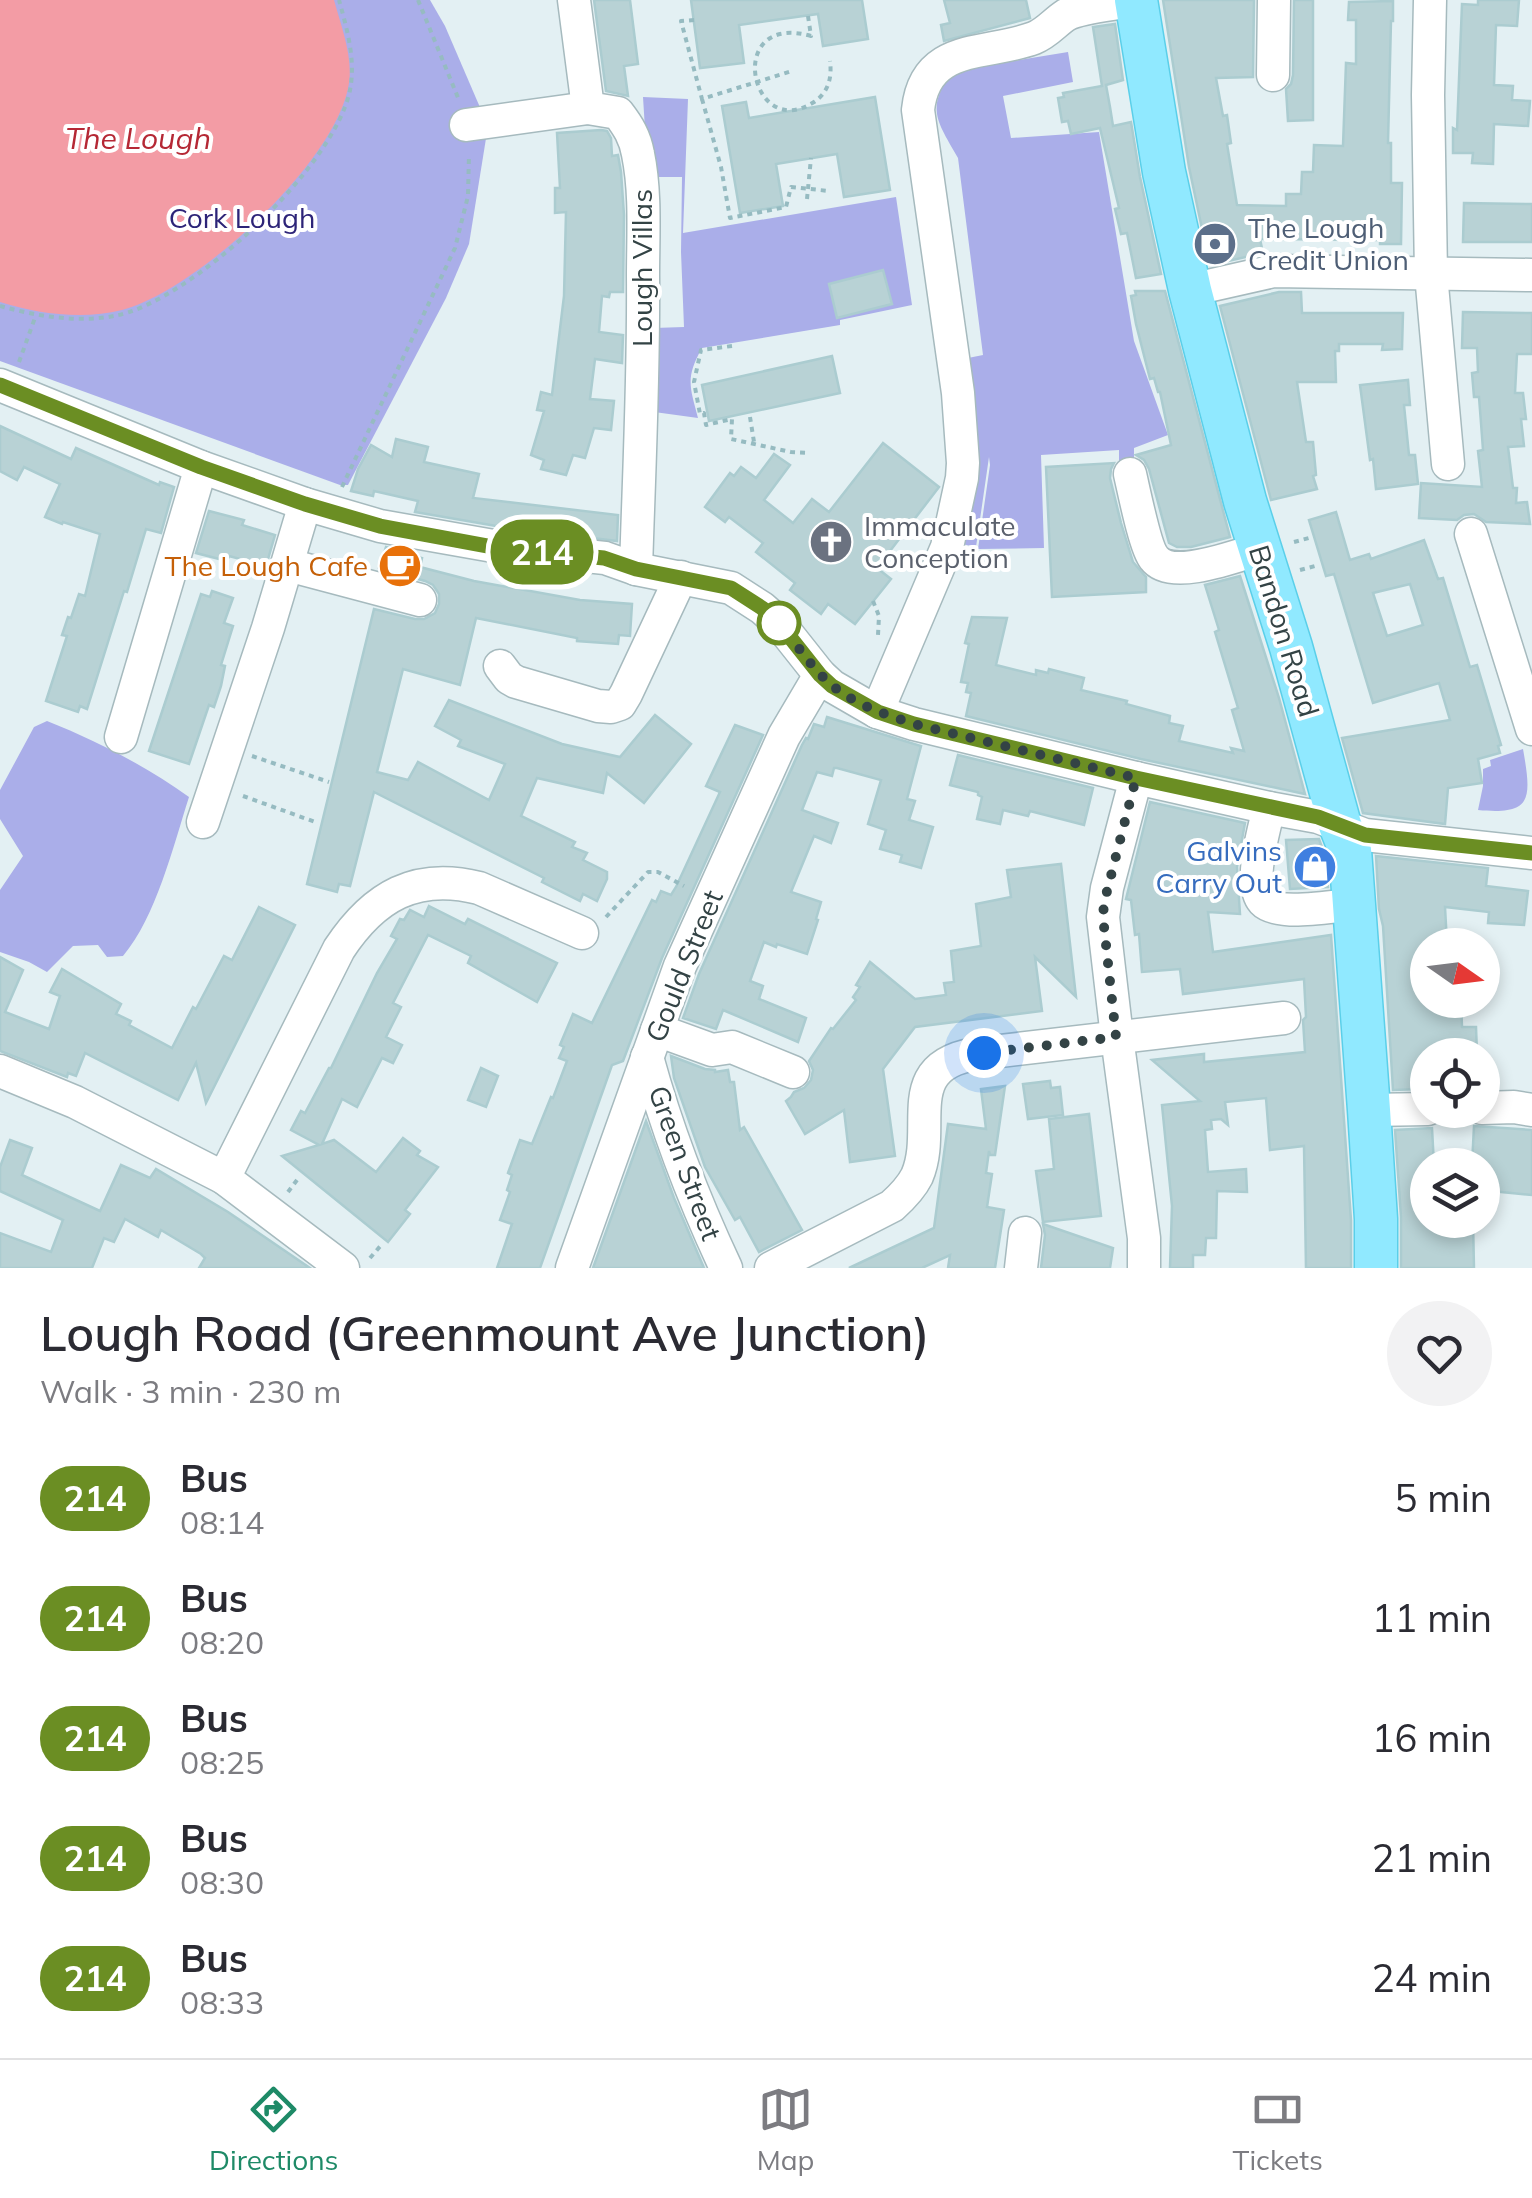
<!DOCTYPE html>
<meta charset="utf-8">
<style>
:root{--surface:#fff;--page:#f2f2f3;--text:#2b2b33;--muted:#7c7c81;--line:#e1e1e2;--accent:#1e8a67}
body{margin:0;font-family:Mulish,sans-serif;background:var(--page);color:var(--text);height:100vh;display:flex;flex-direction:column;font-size:38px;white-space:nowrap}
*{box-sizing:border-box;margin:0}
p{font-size:32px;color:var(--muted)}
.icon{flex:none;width:55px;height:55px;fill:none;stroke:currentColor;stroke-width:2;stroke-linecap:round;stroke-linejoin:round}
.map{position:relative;height:1268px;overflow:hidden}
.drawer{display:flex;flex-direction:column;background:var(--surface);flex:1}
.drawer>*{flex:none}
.badge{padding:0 20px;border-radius:32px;font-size:35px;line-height:65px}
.needle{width:65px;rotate:104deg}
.buttons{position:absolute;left:1410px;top:928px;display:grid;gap:20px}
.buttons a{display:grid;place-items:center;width:90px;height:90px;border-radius:50%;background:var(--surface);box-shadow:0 5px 15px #0003;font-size:50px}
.you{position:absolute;width:50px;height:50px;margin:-25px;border:8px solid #fff;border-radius:50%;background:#1a73e8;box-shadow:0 0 0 15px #1a73e833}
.map>.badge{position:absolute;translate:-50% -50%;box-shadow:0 0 0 5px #fff}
.round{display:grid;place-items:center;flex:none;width:105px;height:105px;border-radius:52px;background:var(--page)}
.summary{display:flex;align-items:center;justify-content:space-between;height:170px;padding:0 40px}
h1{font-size:48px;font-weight:600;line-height:75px}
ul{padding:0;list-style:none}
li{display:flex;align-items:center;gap:30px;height:120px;padding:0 40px}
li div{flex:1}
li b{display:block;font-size:38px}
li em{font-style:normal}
li .badge{min-width:110px;font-weight:700;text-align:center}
.tabs{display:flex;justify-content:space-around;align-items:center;height:140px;border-top:2px solid var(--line);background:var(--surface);font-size:28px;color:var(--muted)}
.tabs a{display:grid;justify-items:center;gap:5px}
.tabs .current{color:var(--accent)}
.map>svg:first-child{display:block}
.green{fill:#aaaee9}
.water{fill:#f39ca5}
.building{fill:#b8d2d5;stroke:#abccd0;stroke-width:2.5;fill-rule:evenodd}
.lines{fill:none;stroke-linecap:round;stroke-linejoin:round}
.minor-casing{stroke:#a6babe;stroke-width:35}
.major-casing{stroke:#5bcfe9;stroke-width:45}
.path{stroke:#96bbc1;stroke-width:4;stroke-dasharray:5 5;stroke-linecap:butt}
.minor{stroke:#fff;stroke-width:32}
.major{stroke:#90e9ff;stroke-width:42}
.line-casing{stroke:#fff;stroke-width:22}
.line{stroke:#6b8e23;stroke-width:15}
.walk{stroke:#334345;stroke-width:10;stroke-dasharray:0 18}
.stop-dot{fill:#fff;stroke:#6b8e23;stroke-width:5}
.labels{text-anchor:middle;stroke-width:8;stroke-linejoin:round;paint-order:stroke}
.park-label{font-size:28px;fill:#2d2478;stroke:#fff}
.service-label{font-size:28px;fill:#4e5e75;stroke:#fff;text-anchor:start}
.street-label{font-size:28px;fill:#334345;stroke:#fff}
.worship-label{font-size:28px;fill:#5b616d;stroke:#fff;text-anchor:start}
.food-label{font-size:28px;fill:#c56008;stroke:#fff;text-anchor:end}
.shop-label{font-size:28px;fill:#366cbe;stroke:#fff;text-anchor:end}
.water-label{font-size:30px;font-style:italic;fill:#b52835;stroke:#fff}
</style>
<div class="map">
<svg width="1532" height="1268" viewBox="0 0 1532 1268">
<rect width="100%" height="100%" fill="#e3f0f3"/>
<g class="green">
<path d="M0 0H430L445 26 488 126 469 244 446 298 348 485H340L0 361Z"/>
<path d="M1068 52 1073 82 1003 96 1011 138 1099 132 1134 341 1168 435 1134 448V460L1119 461V450L1041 455 1044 548 978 549 990 465 989 457 976 547 962 544 968 358 983 355 958 158C937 121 925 108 953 71Z"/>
<path d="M643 97 688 99 683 233 896 197 912 305 840 320V325L702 348C685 378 690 387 698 418L647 411 654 328 684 327 681 252 682 177H648Z"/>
<path d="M47 721C97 741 146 766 189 797 173 847 156 917 123 956L107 957 98 945 73 946 47 972 29 962 0 952V890L23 856 0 819V790L34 727Z"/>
<path d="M1523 749C1532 800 1532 815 1478 810L1483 786V769L1491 766 1490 760Z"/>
</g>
<path class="water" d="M0 0H334C341 26 353 56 349 83 338 161 196 291 122 310 83 320 38 314 0 302Z"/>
<g class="building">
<path d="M594 0H630L638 64 624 66 628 96 606 91Z"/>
<path d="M691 0H862L868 39 823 46 818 14 739 25 744 63 700 68Z"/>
<path d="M944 0H1026L1030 18 944 41 941 25 950 23Z"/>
<path d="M1163 0H1254L1253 77 1216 78 1223 116 1227 115 1231 143 1227 144 1237 205 1286 206V194H1301L1302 172H1313L1314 145 1343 146 1346 63 1356 64V20H1348L1349 2 1393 1V21H1391L1388 143H1391V183H1402L1401 244H1380V240L1260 239 1263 253 1224 262 1208 257 1189 167Z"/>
<path d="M1294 0H1313V120L1288 121 1286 89 1291 84 1293 75Z"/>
<path d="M1478 0H1519L1517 26 1496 25 1494 85 1513 86 1512 100 1530 101 1528 126 1494 124 1493 164 1472 163 1473 153H1453V128L1457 130 1462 4 1478 5Z"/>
<path d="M1115 24 1123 80 1106 85 1110 107 1113 126 1131 122 1140 177 1161 274 1136 278 1127 233 1121 234 1115 209 1119 208 1100 128 1071 134 1068 121 1062 122 1058 98 1064 97 1063 93 1102 86 1093 27Z"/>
<path d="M875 97 890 190 844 197 837 154 776 164 783 206 740 213 722 106 746 102 749 118Z"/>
<path d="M601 130 607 131 611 138 612 156 618 155 621 172 624 215 623 292H610L609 297 602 296 599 332 623 335 622 363 595 359 590 399 614 401 611 430 594 428 585 458 573 455 566 475 541 469 544 460 531 455 544 411 537 410 541 392 552 395 564 296 566 212 555 213V188H560L557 133Z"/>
<path d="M1464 203 1532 204V242H1463Z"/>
<path d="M883 270 892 304 837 318 829 284Z"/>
<path d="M1135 291H1165L1230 537 1191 547H1177L1169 543 1149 469 1144 460 1136 455 1171 445 1160 392H1158L1154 378 1150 379 1136 324 1131 296 1136 295Z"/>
<path d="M1279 292H1301L1302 313H1403L1402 349 1382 350 1383 344H1339V351H1335L1336 382H1297L1306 442H1313L1316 475 1313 476 1317 489 1271 500 1220 306Z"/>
<path d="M1463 312 1532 313V354H1517L1515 393H1523L1526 419H1521L1524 446 1508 447 1513 488H1517L1516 503 1527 502 1530 524 1486 522 1474 514 1464 515 1457 520 1419 518 1421 483 1482 487 1478 451 1483 450 1481 423 1479 397H1474L1472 373 1478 372 1477 348H1462Z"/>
<path d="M832 356 840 393 709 421 702 385Z"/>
<path d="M1408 380 1410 405H1404L1409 455H1415L1418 484 1376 489 1373 459 1370 460 1360 385Z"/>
<path d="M0 426 71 459 76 448 159 485 160 482 174 487 161 533 146 529 127 592 124 591 87 709 80 706 78 712 46 701 67 636 62 635 68 617 71 618 79 594 85 596 100 534 63 522 62 524 45 517 60 484 24 467 17 480 0 471Z"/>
<path d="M396 439 428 447 424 462 479 474 473 498 618 515 617 541 502 527 415 512 418 501 374 491 373 496 351 491 358 469 371 445 392 457Z"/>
<path d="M883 443 939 487 877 568 891 579 855 624 828 604 821 614 790 590 795 583 756 552 763 543 729 517 725 522 705 507 730 473 734 476 741 467 756 478 774 454 790 465 764 500 793 523 812 499 829 512Z"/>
<path d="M1114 463 1111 469 1110 478 1121 523 1133 562 1146 577V592L1052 597 1046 467Z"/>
<path d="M209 511 244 520 242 525 275 535 266 566 229 556 227 561 196 553Z"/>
<path d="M1336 512 1350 560 1369 554 1371 559 1424 540 1438 579 1443 578 1470 667 1477 665 1501 745 1498 746 1500 753 1478 759 1482 783 1448 788 1445 824 1363 813 1342 738 1450 720 1439 683 1373 703 1334 574 1326 576 1309 520ZM1410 584 1423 625 1387 636 1373 593Z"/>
<path d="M386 547 422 558 420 567 474 581 580 600 632 604 630 636 619 635 618 644 577 641V638L476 618 460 685 403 669 377 772 408 780 418 762 489 800 505 764 458 746 461 740 435 726 449 700 562 744 620 757 655 715 691 744 644 803 607 773 603 793 537 778 521 816 575 842 572 847 587 853 583 860 607 872V879L597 901 583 894 580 901 542 882 544 878 374 792 350 886 339 884 337 892 307 884 374 609 415 619H424L435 613 439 604V594L433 585 425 581 379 568Z"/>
<path d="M1240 576 1279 698 1305 794 1141 759 966 716 971 693 966 692 968 683 961 682 969 644 965 643 972 617 1007 618 996 665 1036 675V670L1048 673 1049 669 1084 678 1081 690 1127 701 1126 704 1170 716 1169 723 1183 726 1179 741 1233 753 1231 748 1244 751 1232 710 1238 708 1215 632 1219 630 1205 585Z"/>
<path d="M212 591 233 598 224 623 233 626 221 665 225 666 221 686 214 707 209 705 189 764 149 751 201 594 210 597Z"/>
<path d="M827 717 921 746 907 799 915 801 909 820 933 827 921 868 900 862 902 855 880 849 886 830 868 824 881 780 837 768H834L832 776 817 772 802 810 838 823 831 843 814 836 791 892 821 902 816 919 818 920 807 954 777 944 776 947 764 942 750 981 763 986 759 999 806 1018 798 1042 723 1010 716 1029 683 1018 699 974 802 745 806 738 808 739 814 724 824 727Z"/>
<path d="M735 725 763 735 662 958 623 1061 612 1065 540 1268H497L512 1224 500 1220 510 1192 507 1190 512 1175 508 1173 520 1140 532 1144 551 1097 553 1098 567 1061 559 1058 564 1047 560 1045 573 1014 592 1023 652 900 656 902 661 891 671 895 676 887 720 792 706 786Z"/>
<path d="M958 755 1093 788 1084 825 1030 811 1028 816 1003 810 1000 824 977 819 982 797 978 795V792L950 785Z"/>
<path d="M1150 802 1245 823 1237 867 1240 914 1208 912 1213 952 1331 935 1351 1220V1268H1306L1304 1146 1270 1150 1266 1098 1225 1102 1228 1125 1221 1119 1211 1120 1212 1129 1205 1130 1208 1172 1246 1169 1247 1192 1217 1191 1216 1238H1206L1205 1255H1193V1268H1170L1172 1206 1162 1105 1200 1101 1152 1060 1204 1054V1062L1305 1052 1303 1020 1306 1017 1304 979 1183 994 1180 969 1142 972 1139 934 1135 935 1131 900 1126 899Z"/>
<path d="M1319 839 1325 856 1328 887 1290 889 1286 840Z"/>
<path d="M1376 856 1488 868 1486 886 1528 891 1524 925 1488 923 1489 912 1445 907 1447 943 1428 944V1000H1461L1462 1027H1476L1477 1053 1421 1055 1422 1089 1393 1090 1383 926 1379 909Z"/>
<path d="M1061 864 1076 997 1035 957 1042 1011 915 1027 883 1069 895 1156 850 1162 844 1110 805 1134 786 1101 791 1097 794 1092 804 1088 811 1080 813 1070 809 1061 831 1028 833 1029 856 1000 853 997 860 987 856 985 870 962 915 999 946 995 944 983 954 982 951 951 981 946 976 904 1011 897 1007 870Z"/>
<path d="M429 906 465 924 468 919 557 963 537 1002 468 963 471 956 428 935 393 1003 401 1007 386 1037 402 1045 393 1063 382 1058 357 1107 342 1099 322 1144 334 1140 376 1172 403 1138 420 1151 417 1155 438 1167 405 1210 410 1214 388 1242 282 1156 319 1145 291 1130 301 1111 305 1113 329 1068H331L377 973 397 939 391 936 400 919 404 920 410 910 424 917Z"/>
<path d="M259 907 295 925 206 1103 196 1063 178 1100 85 1053 76 1076 68 1073 67 1077 0 1051V957L23 970 5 1012 49 1029 60 996 50 992 62 969 121 1004 116 1014 131 1021 129 1025 172 1048 193 1007 196 1009 224 956 232 960Z"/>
<path d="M671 1056 705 1069 715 1070V1072L728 1070 730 1082H734L740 1130 744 1127 802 1230 759 1252 740 1217 735 1220 705 1167 674 1078Z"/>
<path d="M481 1068 498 1076 486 1107 468 1100Z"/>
<path d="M1050 1081 1051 1088 1060 1087 1063 1115 1028 1119 1023 1084Z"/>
<path d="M1005 1086 995 1155H990L989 1151 986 1173 992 1174 987 1207 1004 1210 995 1268H948L950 1255 922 1268H849L934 1228 948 1124 986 1129 981 1089Z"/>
<path d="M1089 1114 1101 1216 1043 1222 1036 1171 1054 1169 1049 1119Z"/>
<path d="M646 1121 674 1198 704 1268H593Z"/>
<path d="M1474 1126 1532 1130V1195L1482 1190V1165H1472Z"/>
<path d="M1432 1128 1434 1165H1428V1220H1473L1474 1268H1401V1217L1395 1130Z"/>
<path d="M10 1140 32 1148 22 1175 100 1211 121 1165 150 1178 156 1169 228 1212 310 1268H199L205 1258 201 1254 161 1230 158 1237 125 1219 114 1242 104 1238 92 1268H0V1233L51 1252 63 1220 0 1191V1167Z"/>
<path d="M1043 1224 1113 1248 1110 1268H1041L1045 1235Z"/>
</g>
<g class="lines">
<g class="minor-casing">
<g id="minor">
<path d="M574 0 588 108 618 113C628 126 635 137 638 154 646 193 643 236 643 276 644 374 639 472 636 569"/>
<path d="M1430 0 1428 95 1431 274 1448 464"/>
<path d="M1273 75 1274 0"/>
<path d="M466 125 588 108"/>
<path d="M1190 290 1274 271 1532 275"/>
<path d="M0 385 201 467 305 504 380 526 499 547 605 558 636 569 731 588 762 608 778 622 820 675 832 686 877 712 914 724 1136 778 1269 808 1318 817 1365 835 1532 853"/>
<path d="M1130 474C1134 491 1145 547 1154 558 1171 581 1236 556 1259 549"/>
<path d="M1471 534 1532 729"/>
<path d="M288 565 420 600"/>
<path d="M500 666 509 678 516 682 598 706 611 707 620 704 626 694 681 577"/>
<path d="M877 712 947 547 962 478 963 463 958 393 918 110C925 42 986 56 1034 38 1047 33 1055 22 1066 15 1080 7 1118 4 1136 0"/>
<path d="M121 737 201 467"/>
<path d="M1136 778 1107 888 1103 917 1117 1037 1144 1238V1268"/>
<path d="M1269 808C1264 829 1248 884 1263 901 1278 917 1335 906 1355 904"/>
<path d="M203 822 268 628 305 504"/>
<path d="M657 1030 712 1050 732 1047 793 1072"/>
<path d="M647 1057C667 1130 694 1200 726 1268"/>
<path d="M0 1071 75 1102 224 1178 343 1268"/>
<path d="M1482 1108 1514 1107 1532 1110"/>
<path d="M1369 1110 1428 1109"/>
<path d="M224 1178 339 949C374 896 416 872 479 888L582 933"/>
<path d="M572 1268 680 966 784 736 820 675"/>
<path d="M771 1268 892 1206C902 1197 911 1188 917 1176 938 1127 898 1067 975 1054L1284 1018"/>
<path d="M1021 1268 1025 1233"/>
</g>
</g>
<g class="major-casing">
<path id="major" d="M1136 0 1164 172 1190 290 1245 501 1291 647 1340 825 1350 850 1369 1110 1376 1219V1268"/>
</g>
<g class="path">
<path d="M418 0 459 100"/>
<path d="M808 16 811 36C723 11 750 144 814 102 829 92 832 77 830 61"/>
<path d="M694 20 681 21 702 99 792 71"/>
<path d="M702 99 721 167 730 218 786 207 791 187 829 191"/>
<path d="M807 199 811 158"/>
<path d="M0 306C36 316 77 323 114 316 189 303 335 167 350 90 356 60 347 29 339 0"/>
<path d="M732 346 701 350 694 382 700 414 704 413 706 425 732 419 731 439 791 452 810 453"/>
<path d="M19 362 36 315"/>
<path d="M750 417 754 442"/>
<path d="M342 487 455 248 468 196 469 154"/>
<path d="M1294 542 1309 538"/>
<path d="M1300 570 1319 565"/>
<path d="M873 601 879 616 878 635"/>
<path d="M252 756 329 782"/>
<path d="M243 796 318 823"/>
<path d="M606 917 648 872H658L684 886"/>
<path d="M288 1192 300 1176"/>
<path d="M370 1258 383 1243"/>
</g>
<use href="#minor" class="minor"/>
<use href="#major" class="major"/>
</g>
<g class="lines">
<g class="line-casing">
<path id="line" d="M0 385 201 467 305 504 380 526 499 548 604 558 636 569 731 588 762 608 778 622 820 675 832 686 878 712 914 724 1136 778 1318 817 1365 835 1532 853"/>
</g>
<use href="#line" class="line"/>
<path class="walk" d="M779 623 778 622C793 639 806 660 823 677 847 702 881 713 914 724L1136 778 1104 903 1103 917 1116 1037 984 1053"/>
</g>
<defs>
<g id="bank-disc" transform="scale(2.25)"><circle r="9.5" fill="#5c6f8a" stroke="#fff"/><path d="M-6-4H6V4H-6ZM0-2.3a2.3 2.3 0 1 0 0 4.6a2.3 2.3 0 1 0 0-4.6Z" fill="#fff"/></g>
<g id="church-disc" transform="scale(2.25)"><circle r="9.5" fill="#6b7280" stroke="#fff"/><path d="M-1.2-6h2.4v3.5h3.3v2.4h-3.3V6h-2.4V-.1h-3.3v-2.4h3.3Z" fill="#fff"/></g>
<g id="cafe-disc" transform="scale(2.25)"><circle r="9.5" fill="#e8710a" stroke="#fff"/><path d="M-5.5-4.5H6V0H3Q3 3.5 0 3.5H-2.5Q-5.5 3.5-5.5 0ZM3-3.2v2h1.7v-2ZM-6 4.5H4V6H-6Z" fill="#fff"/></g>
<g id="shop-disc" transform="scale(2.25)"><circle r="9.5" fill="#3f7fe0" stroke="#fff"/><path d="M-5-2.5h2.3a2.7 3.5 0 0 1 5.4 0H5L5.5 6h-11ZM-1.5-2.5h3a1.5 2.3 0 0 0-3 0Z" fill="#fff"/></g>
</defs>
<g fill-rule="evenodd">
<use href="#bank-disc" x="1215" y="244"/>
<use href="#church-disc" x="831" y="542"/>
<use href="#cafe-disc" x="400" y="566"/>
<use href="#shop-disc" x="1315" y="867"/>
</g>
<circle class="stop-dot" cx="779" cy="623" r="20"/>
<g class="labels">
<g class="park-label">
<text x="242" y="228">Cork Lough</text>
</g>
<g class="service-label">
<text x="1248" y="238">The Lough<tspan x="1248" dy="32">Credit Union</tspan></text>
</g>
<g class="street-label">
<text transform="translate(642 268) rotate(-90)" y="10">Lough Villas</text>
<text transform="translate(1284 631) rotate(73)" y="10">Bandon Road</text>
<text transform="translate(684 966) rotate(-68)" y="10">Gould Street</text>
<text transform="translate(685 1163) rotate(70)" y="10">Green Street</text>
</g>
<g class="worship-label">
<text x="864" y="536">Immaculate<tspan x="864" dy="32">Conception</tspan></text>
</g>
<g class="food-label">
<text x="368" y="576">The Lough Cafe</text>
</g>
<g class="shop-label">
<text x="1282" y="861">Galvins<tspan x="1282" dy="32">Carry Out</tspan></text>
</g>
<g class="water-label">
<text x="138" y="149">The Lough</text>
</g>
</g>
</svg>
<div class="buttons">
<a><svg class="needle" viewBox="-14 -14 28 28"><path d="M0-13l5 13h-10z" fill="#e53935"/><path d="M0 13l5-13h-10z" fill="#7c7c81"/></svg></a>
<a><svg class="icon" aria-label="locate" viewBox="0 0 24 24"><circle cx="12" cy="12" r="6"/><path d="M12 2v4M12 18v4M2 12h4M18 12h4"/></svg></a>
<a><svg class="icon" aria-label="layers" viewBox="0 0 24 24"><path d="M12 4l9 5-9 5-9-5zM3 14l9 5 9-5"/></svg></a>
</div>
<div class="you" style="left:984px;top:1053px"></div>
<b class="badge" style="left:542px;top:552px;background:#6b8e23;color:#fff">214</b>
</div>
<section class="drawer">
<div class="summary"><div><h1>Lough Road (Greenmount Ave Junction)</h1><p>Walk · 3 min · 230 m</p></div><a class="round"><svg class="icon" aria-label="heart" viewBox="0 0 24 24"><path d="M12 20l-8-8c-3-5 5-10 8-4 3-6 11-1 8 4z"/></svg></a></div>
<ul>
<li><span class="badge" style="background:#6b8e23;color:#fff">214</span><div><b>Bus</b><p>08:14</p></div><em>5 min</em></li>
<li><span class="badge" style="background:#6b8e23;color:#fff">214</span><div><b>Bus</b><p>08:20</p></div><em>11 min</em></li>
<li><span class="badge" style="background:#6b8e23;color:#fff">214</span><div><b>Bus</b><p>08:25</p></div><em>16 min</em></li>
<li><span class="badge" style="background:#6b8e23;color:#fff">214</span><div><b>Bus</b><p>08:30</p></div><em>21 min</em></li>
<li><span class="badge" style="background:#6b8e23;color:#fff">214</span><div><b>Bus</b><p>08:33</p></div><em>24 min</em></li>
</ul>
</section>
<nav class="tabs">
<a class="current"><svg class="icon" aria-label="directions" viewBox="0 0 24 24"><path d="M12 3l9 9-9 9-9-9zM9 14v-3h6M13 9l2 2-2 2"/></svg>Directions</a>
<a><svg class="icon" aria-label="map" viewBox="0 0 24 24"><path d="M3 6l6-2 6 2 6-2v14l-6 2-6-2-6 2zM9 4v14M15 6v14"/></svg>Map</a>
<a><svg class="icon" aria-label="tickets" viewBox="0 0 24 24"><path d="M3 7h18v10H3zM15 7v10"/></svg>Tickets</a>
</nav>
